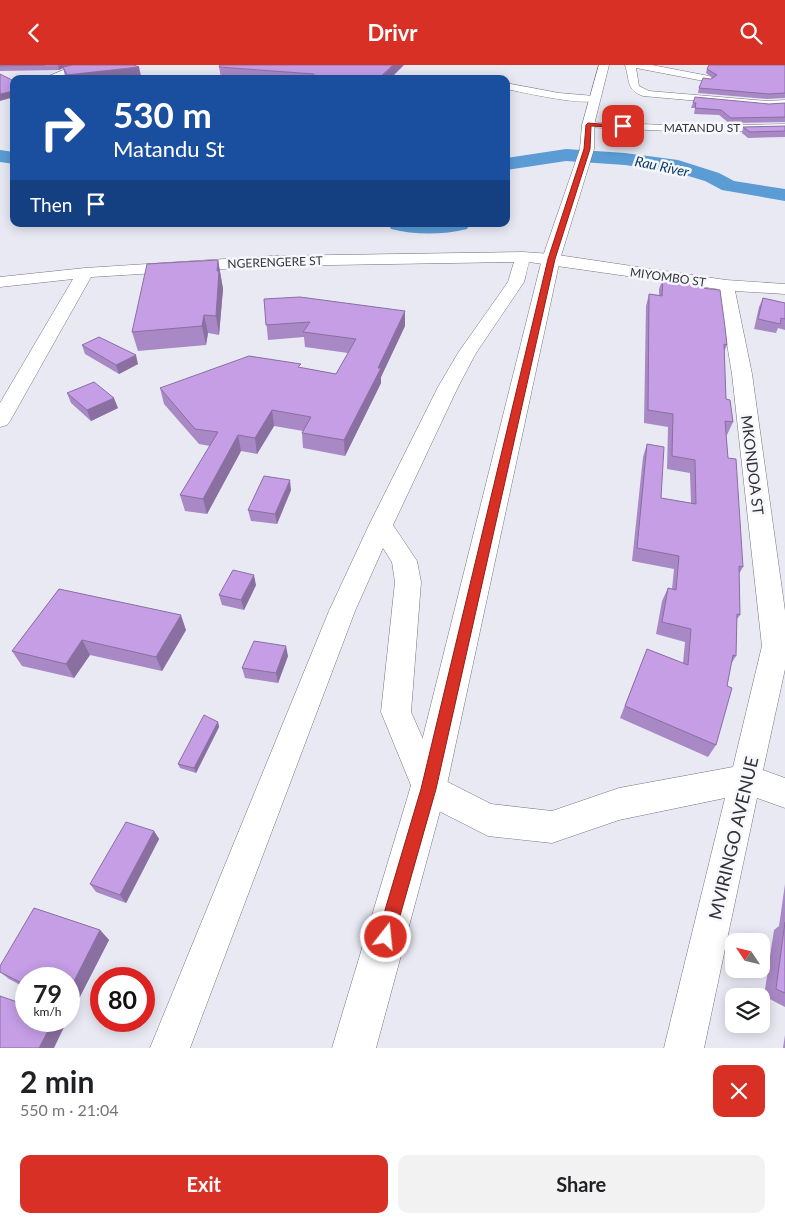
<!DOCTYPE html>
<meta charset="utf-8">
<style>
body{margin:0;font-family:Lato,sans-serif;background:#f2f2f2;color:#202124;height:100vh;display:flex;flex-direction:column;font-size:19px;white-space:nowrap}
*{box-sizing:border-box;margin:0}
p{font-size:16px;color:#757577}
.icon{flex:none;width:28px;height:28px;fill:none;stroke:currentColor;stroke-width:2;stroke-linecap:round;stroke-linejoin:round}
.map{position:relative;height:983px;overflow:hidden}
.details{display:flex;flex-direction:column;background:#fff;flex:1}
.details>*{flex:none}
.hud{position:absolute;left:10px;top:10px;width:500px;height:152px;border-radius:10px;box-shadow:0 2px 12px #0003;background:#1a4fa0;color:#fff;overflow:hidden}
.needle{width:32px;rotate:305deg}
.tools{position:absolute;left:725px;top:868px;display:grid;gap:10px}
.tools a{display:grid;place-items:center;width:45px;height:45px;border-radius:10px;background:#fff;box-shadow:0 2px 12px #0003;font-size:25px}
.speed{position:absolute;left:15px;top:902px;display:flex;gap:10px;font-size:25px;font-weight:700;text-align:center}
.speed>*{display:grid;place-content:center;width:65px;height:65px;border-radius:50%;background:#fff;box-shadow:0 2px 12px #0003;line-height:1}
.speed small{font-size:12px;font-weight:400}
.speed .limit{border:8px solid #d22;background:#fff;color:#111}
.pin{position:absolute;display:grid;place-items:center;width:42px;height:42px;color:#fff;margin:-21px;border-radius:10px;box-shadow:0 2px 8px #0006}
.me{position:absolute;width:55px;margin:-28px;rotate:16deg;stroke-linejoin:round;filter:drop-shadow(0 0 4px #0008)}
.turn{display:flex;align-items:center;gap:18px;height:105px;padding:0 20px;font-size:22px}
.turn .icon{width:65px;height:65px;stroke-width:2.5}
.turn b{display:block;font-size:35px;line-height:42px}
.then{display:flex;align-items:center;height:48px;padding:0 20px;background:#0003;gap:10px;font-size:19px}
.round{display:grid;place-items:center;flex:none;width:52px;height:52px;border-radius:10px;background:#f2f2f2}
.headline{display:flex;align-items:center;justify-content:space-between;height:85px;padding:0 20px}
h1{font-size:30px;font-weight:700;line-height:38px}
.primary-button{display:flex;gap:10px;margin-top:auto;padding:10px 20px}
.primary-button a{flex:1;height:58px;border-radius:10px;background:#d93025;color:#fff;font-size:20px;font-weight:700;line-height:58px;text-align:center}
.primary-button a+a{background:#f2f2f2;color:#202124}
header{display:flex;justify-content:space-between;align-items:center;height:65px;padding:0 20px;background:#d93025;color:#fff;font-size:22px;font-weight:700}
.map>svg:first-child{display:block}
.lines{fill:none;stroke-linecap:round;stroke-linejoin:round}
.river{fill:#5b9cd5;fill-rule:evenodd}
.minor-casing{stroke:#75757f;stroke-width:1}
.highway-casing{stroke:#75757f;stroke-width:1}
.minor{fill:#fff;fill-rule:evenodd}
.highway{fill:#fff;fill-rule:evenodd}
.wall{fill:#a988c6}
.shaded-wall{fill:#8a6fa1}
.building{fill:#c59ee6;stroke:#8a6fa1}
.route{fill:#d93025;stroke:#8d1f18}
.labels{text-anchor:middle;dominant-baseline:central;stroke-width:5;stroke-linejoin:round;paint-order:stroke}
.far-street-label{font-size:12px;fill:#333337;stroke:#f7f7fe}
.far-water-label{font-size:14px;font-style:italic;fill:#04385e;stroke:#f7f7fe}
.street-label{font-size:15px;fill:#333337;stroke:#f7f7fe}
.near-street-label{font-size:18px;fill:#333337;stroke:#f7f7fe}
</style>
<header><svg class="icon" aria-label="back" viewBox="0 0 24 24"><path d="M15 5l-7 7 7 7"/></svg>Drivr<svg class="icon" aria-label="search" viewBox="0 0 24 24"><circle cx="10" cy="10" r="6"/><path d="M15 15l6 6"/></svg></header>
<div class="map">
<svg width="785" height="983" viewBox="0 0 785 983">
<rect width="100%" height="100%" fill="#e9e9f4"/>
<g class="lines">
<g class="river">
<path d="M566,84L625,88L678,95L719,108L734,116L785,124V136L722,125L705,116L675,107L625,100L566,96L506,105V93Z"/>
<path d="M0,85L14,87V99L0,97Z"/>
<path d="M388,159H470L467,164C443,170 415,170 391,164Z"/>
</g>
<g class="minor-casing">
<g id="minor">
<path d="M75,0H101C95,5 85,4 78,6C64,9 57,14 42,14Z"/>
<path d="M625,0H652L709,11L714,14L709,17L636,3L639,21L649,26L767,36L785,35V41L767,42L643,31C626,25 630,15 625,0Z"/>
<path d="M506,18L559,28L594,31L599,34C590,43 522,27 506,24Z"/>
<path d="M588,57L692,61L785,59V65L692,67L584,62L582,60L584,58Z"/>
<path d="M523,187L551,189L726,215L785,219V229L735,226L752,309L785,546V604L763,705L785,713V743L757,733L704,983H664L725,733L619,755L552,778L488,771L417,735L381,647L395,517L392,497L383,483L355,546L190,983H150L329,546L369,460L438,322L458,288L508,217L514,197L272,201L91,212L10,356L7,360L0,362V338L73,214L0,222V212L85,203L272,191ZM529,197L718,224L732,309L762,581L733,702L619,723L552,746L491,739L440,713L411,647L421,517L417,496L393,460L458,322L476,288L524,217Z"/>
</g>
</g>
<g class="highway-casing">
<path id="highway" d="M599,0H609L594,60V84L560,194L446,724L376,983H332L410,724L542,194L580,84L582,60Z"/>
</g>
<use href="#minor" class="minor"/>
<use href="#highway" class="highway"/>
</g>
<g class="wall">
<path d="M0,0H70L68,1L141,11L117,14H66L63,3L59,5L0,6Z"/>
<path d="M785,0V33L767,34L698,28L699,23L713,13L706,8L707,4Z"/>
<path d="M219,2L390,14H236L221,13Z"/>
<path d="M693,38L769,39L785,38V57L729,58L719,50L694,49L695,43H691Z"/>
<path d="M785,61V72L748,73L742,68L743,62Z"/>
<path d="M218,195L223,224L219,270L208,268L206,280L138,286L132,267Z"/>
<path d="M663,213L701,223L727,280L724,287L726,334L733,357L727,370H726L728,393L743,502L739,509L740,550L737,554L736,591L731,599L716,680L708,692L620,653L647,584L683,598L685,577L656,569L662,536L668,523L672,524L674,504L632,496L643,392L647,379L661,433L691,438L690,408L667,404L668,362L644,358L646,241L649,229L659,230V224Z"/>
<path d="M763,233L785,238V265L778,263L776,268L754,264L759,242Z"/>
<path d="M264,234L405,261L381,312V318L345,391L303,383L302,368L303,366L274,361L257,389L241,386L207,449L185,446L180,430L210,381L199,379L164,339L160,323L301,303L336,309L348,288L305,282L304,272L268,275Z"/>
<path d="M82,280L138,299L119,309L85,289Z"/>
<path d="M67,328L118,343L91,356L71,338Z"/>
<path d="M291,425L277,459L251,456L248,445Z"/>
<path d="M256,520L244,545L222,540L219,530Z"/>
<path d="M59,524L186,565L162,606L90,590L74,613L22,601L12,586Z"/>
<path d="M288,591L278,618L245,613L242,603Z"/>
<path d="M218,657L219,662L196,708L180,703L178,699Z"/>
<path d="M154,766L159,774L126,838L96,827L90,819Z"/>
<path d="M785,819V942L764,931L774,865L779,861Z"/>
<path d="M100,865L109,875L69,953V914H26V923L9,914L0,907V901Z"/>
<path d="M785,970V983H783Z"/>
</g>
<g class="shaded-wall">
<path d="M58,0H70L59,5Z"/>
<path d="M393,0H404L390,14H378Z"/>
<path d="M139,2L141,11L117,14H68L67,10Z"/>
<path d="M14,26V32L0,36V29Z"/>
<path d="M218,195L223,224L219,270L216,251Z"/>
<path d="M405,246V261L381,312V318L345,391L344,375L378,303Z"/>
<path d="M204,250L208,268L206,280L202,261Z"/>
<path d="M136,290L138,299L119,309L116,300Z"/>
<path d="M114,333L118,343L91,356L87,345Z"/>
<path d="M272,345L274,361L257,389L255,373Z"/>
<path d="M238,370L241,386L207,449L203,434Z"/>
<path d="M290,415L291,425L277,459L275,449Z"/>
<path d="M254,510L256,520L244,545L241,535Z"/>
<path d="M181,550L186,565L162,606L156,592Z"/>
<path d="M82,575L90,590L74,613L66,599Z"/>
<path d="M286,581L288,591L278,618L276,608Z"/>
<path d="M218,657L219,662L196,708L194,703Z"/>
<path d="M154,766L159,774L126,838L120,830Z"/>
<path d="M100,865L109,875L69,953V926Z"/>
<path d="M53,956H67L54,983H39Z"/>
</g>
<g class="building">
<path d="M0,0H45L0,1Z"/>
<path d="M73,0H134L139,2L67,10L63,2Z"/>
<path d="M220,0H393L378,14H381H313L314,9L219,2Z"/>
<path d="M709,0H785V28L769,29L699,23L703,13L711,14L717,10L707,4Z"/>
<path d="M0,9L14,16V26L0,29Z"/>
<path d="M695,32L769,39L785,38V52L731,53L721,45L695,43L696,38H693Z"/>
<path d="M785,61V66L750,67L743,62Z"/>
<path d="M218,195L217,206H219L216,251L204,250L202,261L132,267L147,199Z"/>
<path d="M663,213L701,217V223L720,225L725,262L727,280L724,279L726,334L730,335L733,357L725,356L728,393L736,394L743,502L739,501L740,550L737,549L736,591L733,590L727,621L732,623L716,680L625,641L647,584L688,600L691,564L662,557L668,523L676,525L679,491L637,483L647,379L664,382L661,433L696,439L695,395L672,391L673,349L648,345L649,229L662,231Z"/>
<path d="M300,232L405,246L378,303H381L344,375L302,368L311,352L272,345L255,373L238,370L203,434L180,430L218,367L195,364L160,323L249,291L301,299L298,302L336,309L356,274L303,267L310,257L266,260L264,234Z"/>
<path d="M763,233L785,238V254L781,253L780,259L758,254Z"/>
<path d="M99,272L136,290L116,300L82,280Z"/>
<path d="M94,317L114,333L87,345L67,328Z"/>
<path d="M264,411L290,415L275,449L248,445Z"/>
<path d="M233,505L254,510L241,535L219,530Z"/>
<path d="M59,524L181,550L156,592L82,575L66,599L12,586Z"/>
<path d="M254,576L286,581L276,608L242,603Z"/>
<path d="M204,650L218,657L194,703L178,699Z"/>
<path d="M126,757L154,766L120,830L90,819Z"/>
<path d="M34,843L100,865L69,926V914H26V920L0,907V901Z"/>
<path d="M785,857V928L776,924Z"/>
<path d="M0,931L26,940V956H53L39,983H0Z"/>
</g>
<path class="route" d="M588,58L626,61L623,63L591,61L590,84L555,194L436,724L394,872L392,878L386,880L380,878L377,872L421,724L548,194L584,84L586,60Z"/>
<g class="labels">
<g class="far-street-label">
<text x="702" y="62">MATANDU ST</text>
<text transform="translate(275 197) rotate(-2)">NGERENGERE ST</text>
<text transform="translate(668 212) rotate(8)">MIYOMBO ST</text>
</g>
<g class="far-water-label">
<text transform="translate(662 101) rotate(12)">Rau River</text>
</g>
<g class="street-label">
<text transform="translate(753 400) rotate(83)">MKONDOA ST</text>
</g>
<g class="near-street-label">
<text transform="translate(733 773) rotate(-77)">MVIRINGO AVENUE</text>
</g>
</g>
</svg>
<div class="tools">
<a><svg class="needle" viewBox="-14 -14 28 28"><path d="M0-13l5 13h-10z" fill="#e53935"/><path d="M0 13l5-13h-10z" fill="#757577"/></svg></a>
<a><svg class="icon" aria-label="layers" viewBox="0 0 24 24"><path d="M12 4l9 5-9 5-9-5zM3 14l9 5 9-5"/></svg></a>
</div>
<div class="speed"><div>79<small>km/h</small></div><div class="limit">80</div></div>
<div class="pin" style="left:623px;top:61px;background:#d93025"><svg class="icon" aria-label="arrive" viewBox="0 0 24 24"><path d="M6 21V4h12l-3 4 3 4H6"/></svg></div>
<svg class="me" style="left:386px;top:872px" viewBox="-20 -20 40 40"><circle r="17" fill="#d93025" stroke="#fff" stroke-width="3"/><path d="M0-11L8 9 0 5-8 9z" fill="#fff"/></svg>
<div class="hud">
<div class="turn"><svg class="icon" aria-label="right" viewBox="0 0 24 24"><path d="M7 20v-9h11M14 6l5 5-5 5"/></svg><div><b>530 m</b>Matandu St</div></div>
<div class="then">Then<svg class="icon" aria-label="arrive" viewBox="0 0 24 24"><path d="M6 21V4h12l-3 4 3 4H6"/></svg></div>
</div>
</div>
<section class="details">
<div class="headline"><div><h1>2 min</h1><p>550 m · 21:04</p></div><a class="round" style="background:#d93025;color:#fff"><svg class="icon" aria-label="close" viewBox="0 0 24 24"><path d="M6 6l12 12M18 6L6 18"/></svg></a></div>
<div class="primary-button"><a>Exit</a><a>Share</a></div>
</section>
